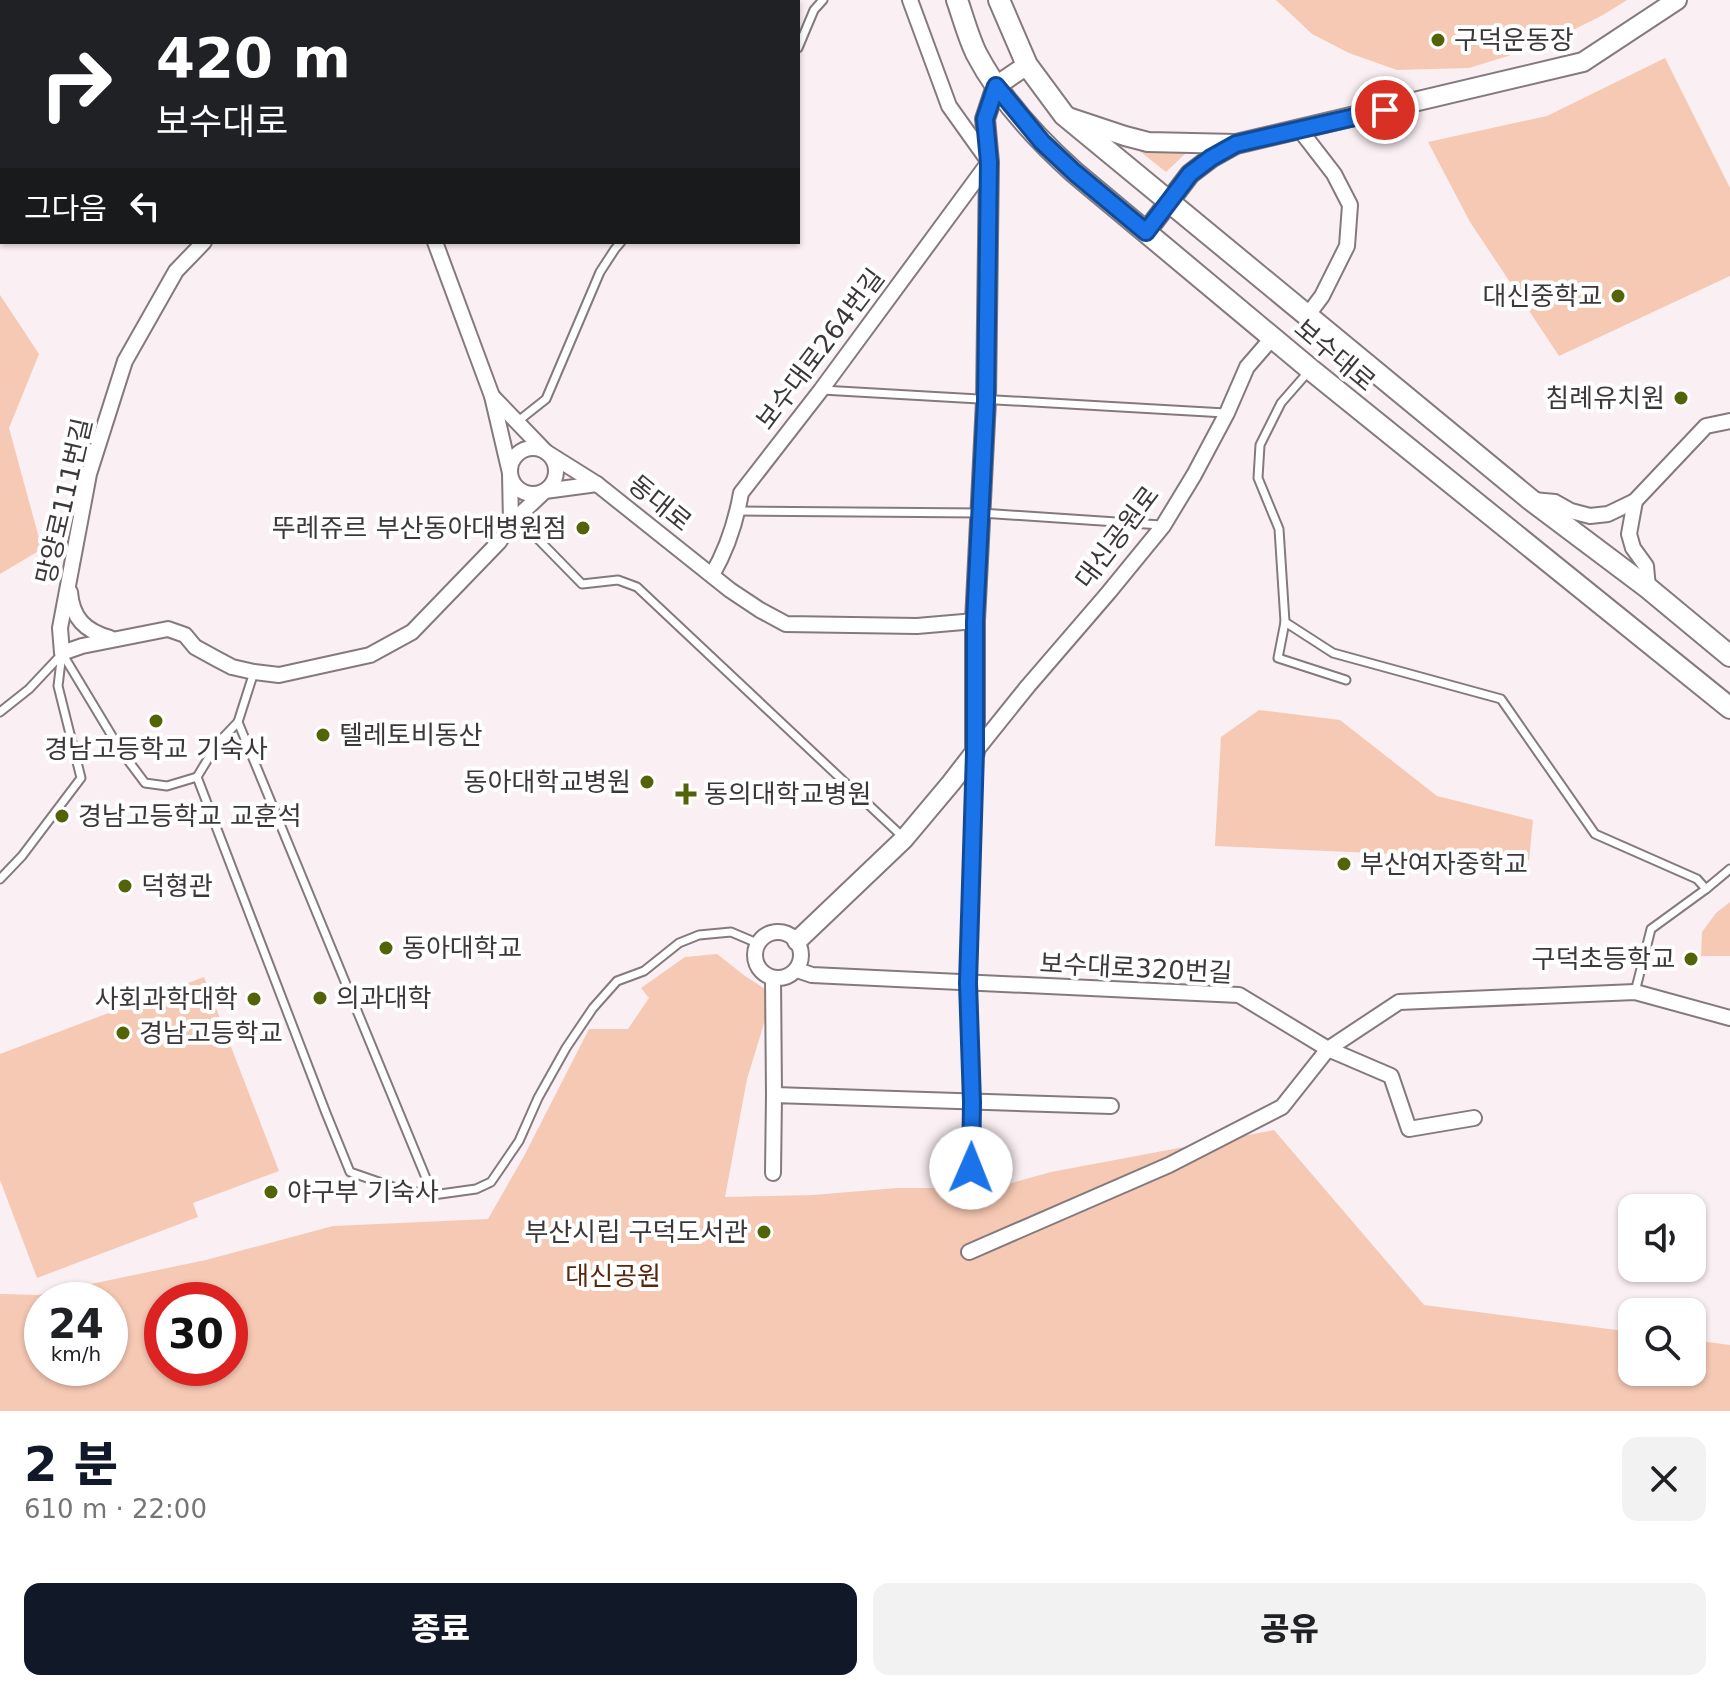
<!DOCTYPE html>
<html lang="ko">
<meta charset="utf-8">
<style>
body{margin:0;font-family:"DejaVu Sans","Noto Sans KR",sans-serif;background:#f2f2f2;color:#202124;height:100vh;display:flex;flex-direction:column;font-size:30px;white-space:nowrap}
*{box-sizing:border-box;margin:0}
p{font-size:26px;color:#757577}
.icon{flex:none;width:44px;height:44px;fill:none;stroke:currentColor;stroke-width:2;stroke-linecap:round;stroke-linejoin:round}
.map{position:relative;height:1411px;overflow:hidden}
.sheet{display:flex;flex-direction:column;background:#fff;flex:1}
.sheet>*{flex:none}
.guide{position:absolute;left:0px;top:0px;width:800px;height:244px;box-shadow:0 2px 6px #0004;background:#202124;color:#fff;overflow:hidden}
.fabs{position:absolute;left:1618px;top:1194px;display:grid;gap:16px}
.fabs a{display:grid;place-items:center;width:88px;height:88px;border-radius:16px;background:#fff;box-shadow:0 2px 6px #0004;font-size:40px}
.speed{position:absolute;left:24px;top:1282px;display:flex;gap:16px;font-size:40px;font-weight:700;text-align:center}
.speed>*{display:grid;place-content:center;width:104px;height:104px;border-radius:50%;background:#fff;box-shadow:0 2px 6px #0004;line-height:1}
.speed small{font-size:20px;font-weight:400}
.speed .limit{border:12px solid #d22;background:#fff;color:#111}
.pin{position:absolute;display:grid;place-items:center;width:68px;height:68px;color:#fff;margin:-34px;border:4px solid #fff;border-radius:50%;box-shadow:0 2px 8px #0007}
.me{position:absolute;width:88px;margin:-44px;rotate:1deg;stroke-linejoin:round;filter:drop-shadow(0 0 6px #0008)}
.turn{display:flex;align-items:center;gap:28px;height:168px;padding:0 24px;font-size:36px}
.turn .icon{width:104px;height:104px;stroke-width:2.5}
.turn b{display:block;font-size:56px;line-height:68px}
.then{display:flex;align-items:center;height:76px;padding:0 24px;background:#0003;gap:16px;font-size:30px}
.round{display:grid;place-items:center;flex:none;width:84px;height:84px;border-radius:16px;background:#f2f2f2}
.headline{display:flex;align-items:center;justify-content:space-between;height:136px;padding:0 24px}
h1{font-size:48px;font-weight:800;line-height:60px;color:#111827}
.button{display:flex;gap:16px;margin-top:auto;padding:16px 24px}
.button a{flex:1;height:92px;border-radius:16px;background:#111827;color:#fff;font-size:32px;font-weight:800;line-height:92px;text-align:center}
.button a+a{background:#f2f2f2;color:#202124}
.map>svg:first-child{display:block}
.green{fill:#f6c9b4;fill-rule:evenodd}
.lines{fill:none;stroke-linecap:round;stroke-linejoin:round}
.service-casing{stroke:#847a7d;stroke-width:11}
.minor-casing{stroke:#847a7d;stroke-width:18}
.tertiary-casing{stroke:#847a7d;stroke-width:22}
.secondary-casing{stroke:#847a7d;stroke-width:24}
.service{stroke:#fff;stroke-width:7}
.minor{stroke:#fff;stroke-width:14}
.tertiary{stroke:#fff;stroke-width:18}
.secondary{stroke:#fff;stroke-width:20}
.route-casing{stroke:#114b97;stroke-width:20}
.route{stroke:#1a73e8;stroke-width:14}
.poi-dot{fill:#546307;stroke:#fff;stroke-width:3}
.labels{text-anchor:middle;dominant-baseline:central;stroke-width:8;stroke-linejoin:round;paint-order:stroke}
.poi-label{font-size:26px;fill:#3c3839;stroke:#fff;text-anchor:start}
.street-label{font-size:26px;fill:#3c3839;stroke:#fff}
.park-label{font-size:26px;fill:#57280f;stroke:#fff}
</style>
<div class="map">
<svg width="1730" height="1411" viewBox="0 0 1730 1411">
<rect width="100%" height="100%" fill="#faeff3"/>
<g class="green">
<path d="M0,0H91L90,2H2V185L0,183Z"/>
<path d="M1276,0H1627L1603,15L1541,46L1469,68L1397,70L1349,53L1312,34Z"/>
<path d="M1665,58L1730,188V276L1559,356L1470,222L1428,142L1547,116Z"/>
<path d="M1137,149L1189,150L1166,172Z"/>
<path d="M0,295L39,354L9,428L42,549L0,574Z"/>
<path d="M1259,710L1340,720L1437,796L1533,820L1529,860L1215,846L1221,737Z"/>
<path d="M1730,902V956H1701L1702,932L1716,913Z"/>
<path d="M717,954L745,976L773,994L747,1079L725,1197L813,1195L897,1188H994L1051,1172L1274,1130L1424,1305L1632,1332V1372H1692V1340L1730,1345V1411H0V1294L38,1295L206,1260L333,1226L488,1219L524,1156L589,1029H628L649,998L641,988L685,957ZM42,1300H110V1368H42ZM162,1300H230V1368H162Z"/>
<path d="M204,977L279,1171L193,1203L198,1217L37,1278L0,1180V1054Z"/>
</g>
<g class="lines">
<g class="service-casing">
<g id="service">
<path d="M798,48L814,10L823,0"/>
<path d="M1309,371L1281,403L1260,445L1258,478L1279,529L1285,622L1278,658L1346,680"/>
<path d="M822,390L1225,413"/>
<path d="M517,422L546,399L600,272L615,249L621,242"/>
<path d="M738,511L981,513L1161,525"/>
<path d="M511,523L536,537L582,584L618,580L637,587L904,838"/>
<path d="M1285,622L1333,653L1501,699L1595,834L1697,879L1706,889"/>
<path d="M62,653L121,751L145,783L167,786L197,777"/>
<path d="M254,672L238,722L217,744L197,777L326,1113L350,1172L399,1189L433,1195L476,1189L491,1182L519,1141L538,1098L566,1048L593,1008L617,981L644,971L679,943L699,935L731,932L757,943"/>
<path d="M0,712L29,689L61,655"/>
<path d="M238,722L433,1195"/>
<path d="M0,879L22,856L81,778L58,686L62,653"/>
<path d="M1635,992L1651,929L1706,889L1730,869"/>
</g>
</g>
<g class="minor-casing">
<g id="minor">
<path d="M360,2L361,0"/>
<path d="M1300,130L1334,174L1350,205L1347,246L1322,296L1307,316"/>
<path d="M204,242L176,271L125,361L89,474L60,628L62,653L82,646L168,629L185,635L195,647L215,658L232,667L254,672L279,675L370,655L412,632L499,542L511,523L545,491L597,484"/>
<path d="M435,242L492,396L546,452L597,484L730,590L760,610L786,624L917,626L975,621"/>
<path d="M492,396L510,473L511,523"/>
<circle cx="533" cy="471" r="23"/>
<path d="M1533,500L1555,502L1571,511L1590,516L1608,514L1635,501L1706,426L1730,421"/>
<path d="M1635,501L1629,534L1633,548L1646,566L1648,588"/>
<path d="M712,575C726,551 736,521 741,493L821,390L989,162L949,106L910,0"/>
<path d="M70,592C72,618 85,631 110,638"/>
<circle cx="778" cy="955" r="23"/>
<path d="M797,970L812,975L1239,995L1328,1049L1399,1002L1635,992L1730,1018"/>
<path d="M773,978L774,1095"/>
<path d="M971,1168L972,1102L968,983L975,752L1028,686L1109,592L1163,526L1194,475L1227,413L1247,367L1273,337"/>
<path d="M773,1173L774,1095L1111,1106"/>
<path d="M969,1252L1169,1165L1282,1107L1328,1049L1391,1076L1409,1129L1474,1118"/>
</g>
</g>
<g class="tertiary-casing">
<g id="tertiary">
<path d="M1071,118L1125,136L1148,142L1236,144"/>
<path d="M1146,232L1190,174L1211,158L1236,144L1583,62L1677,0"/>
<path d="M797,941L904,839L951,783L975,752V621L986,401L989,162L985,119L996,86L1027,65"/>
</g>
</g>
<g class="secondary-casing">
<g id="secondary">
<path d="M385,0V2"/>
<path d="M957,0C963,17 968,36 976,53C1000,99 1036,138 1074,172L1310,369L1730,708"/>
<path d="M999,0L1027,65L1064,115L1531,500L1648,588L1730,656"/>
<path d="M543,2L544,0"/>
</g>
</g>
<use href="#service" class="service"/>
<use href="#minor" class="minor"/>
<use href="#tertiary" class="tertiary"/>
<use href="#secondary" class="secondary"/>
</g>
<g class="lines">
<g class="route-casing">
<path id="route" d="M971,1168L972,1102L968,983L975,752V621L986,401L989,162L985,119L996,86L1042,142L1074,172L1146,232L1190,174L1211,158L1236,144L1385,110"/>
</g>
<use href="#route" class="route"/>
</g>
<g class="poi-dot">
<circle cx="1438" cy="40" r="8"/>
<circle cx="1618" cy="296" r="8"/>
<circle cx="1681" cy="398" r="8"/>
<circle cx="583" cy="528" r="8"/>
<circle cx="156" cy="721" r="8"/>
<circle cx="323" cy="735" r="8"/>
<circle cx="647" cy="782" r="8"/>
<path d="M682 782h8v8h8v8h-8v8h-8v-8h-8v-8h8z"/>
<circle cx="62" cy="816" r="8"/>
<circle cx="1344" cy="864" r="8"/>
<circle cx="125" cy="886" r="8"/>
<circle cx="386" cy="948" r="8"/>
<circle cx="1691" cy="959" r="8"/>
<circle cx="320" cy="998" r="8"/>
<circle cx="254" cy="999" r="8"/>
<circle cx="123" cy="1033" r="8"/>
<circle cx="271" cy="1192" r="8"/>
<circle cx="764" cy="1232" r="8"/>
</g>
<g class="labels">
<g class="poi-label">
<text x="1454" y="40">구덕운동장</text>
<text x="1602" y="296" text-anchor="end">대신중학교</text>
<text x="1665" y="398" text-anchor="end">침례유치원</text>
<text x="567" y="528" text-anchor="end">뚜레쥬르 부산동아대병원점</text>
<text x="339" y="735">텔레토비동산</text>
<text x="156" y="749" text-anchor="middle">경남고등학교 기숙사</text>
<text x="631" y="782" text-anchor="end">동아대학교병원</text>
<text x="704" y="794">동의대학교병원</text>
<text x="78" y="816">경남고등학교 교훈석</text>
<text x="1360" y="864">부산여자중학교</text>
<text x="141" y="886">덕형관</text>
<text x="402" y="948">동아대학교</text>
<text x="1675" y="959" text-anchor="end">구덕초등학교</text>
<text x="336" y="998">의과대학</text>
<text x="238" y="999" text-anchor="end">사회과학대학</text>
<text x="139" y="1033">경남고등학교</text>
<text x="287" y="1192">야구부 기숙사</text>
<text x="748" y="1232" text-anchor="end">부산시립 구덕도서관</text>
</g>
<g class="street-label">
<text transform="translate(820 349) rotate(-53)">보수대로264번길</text>
<text transform="translate(1335 355) rotate(40)">보수대로</text>
<text transform="translate(64 501) rotate(-77)">망양로111번길</text>
<text transform="translate(660 503) rotate(39)">동대로</text>
<text transform="translate(1117 537) rotate(-53)">대신공원로</text>
<text transform="translate(1136 968) rotate(3)">보수대로320번길</text>
</g>
<g class="park-label">
<text x="613" y="1276">대신공원</text>
</g>
</g>
</svg>
<div class="fabs">
<a><svg class="icon" aria-label="sound" viewBox="0 0 24 24"><path d="M4 9h4l5-4v14l-5-4H4zM17 9q2 3 0 6"/></svg></a>
<a><svg class="icon" aria-label="search" viewBox="0 0 24 24"><circle cx="10" cy="10" r="6"/><path d="M15 15l6 6"/></svg></a>
</div>
<div class="speed"><div>24<small>km/h</small></div><div class="limit">30</div></div>
<div class="pin" style="left:1385px;top:110px;background:#d93025"><svg class="icon" aria-label="arrive" viewBox="0 0 24 24"><path d="M6 21V4h12l-3 4 3 4H6"/></svg></div>
<svg class="me" style="left:971px;top:1168px" viewBox="-20 -20 40 40"><circle r="19" fill="#fff"/><path d="M0-13L10 11 0 6-10 11z" fill="#1a73e8"/></svg>
<div class="guide">
<div class="turn"><svg class="icon" aria-label="right" viewBox="0 0 24 24"><path d="M7 20v-9h11M14 6l5 5-5 5"/></svg><div><b>420 m</b>보수대로</div></div>
<div class="then">그다음<svg class="icon" aria-label="left" viewBox="0 0 24 24"><path d="M17 20v-9H6M10 6l-5 5 5 5"/></svg></div>
</div>
</div>
<section class="sheet">
<div class="headline"><div><h1>2 분</h1><p>610 m · 22:00</p></div><a class="round"><svg class="icon" aria-label="close" viewBox="0 0 24 24"><path d="M6 6l12 12M18 6L6 18"/></svg></a></div>
<div class="button"><a>종료</a><a>공유</a></div>
</section>
